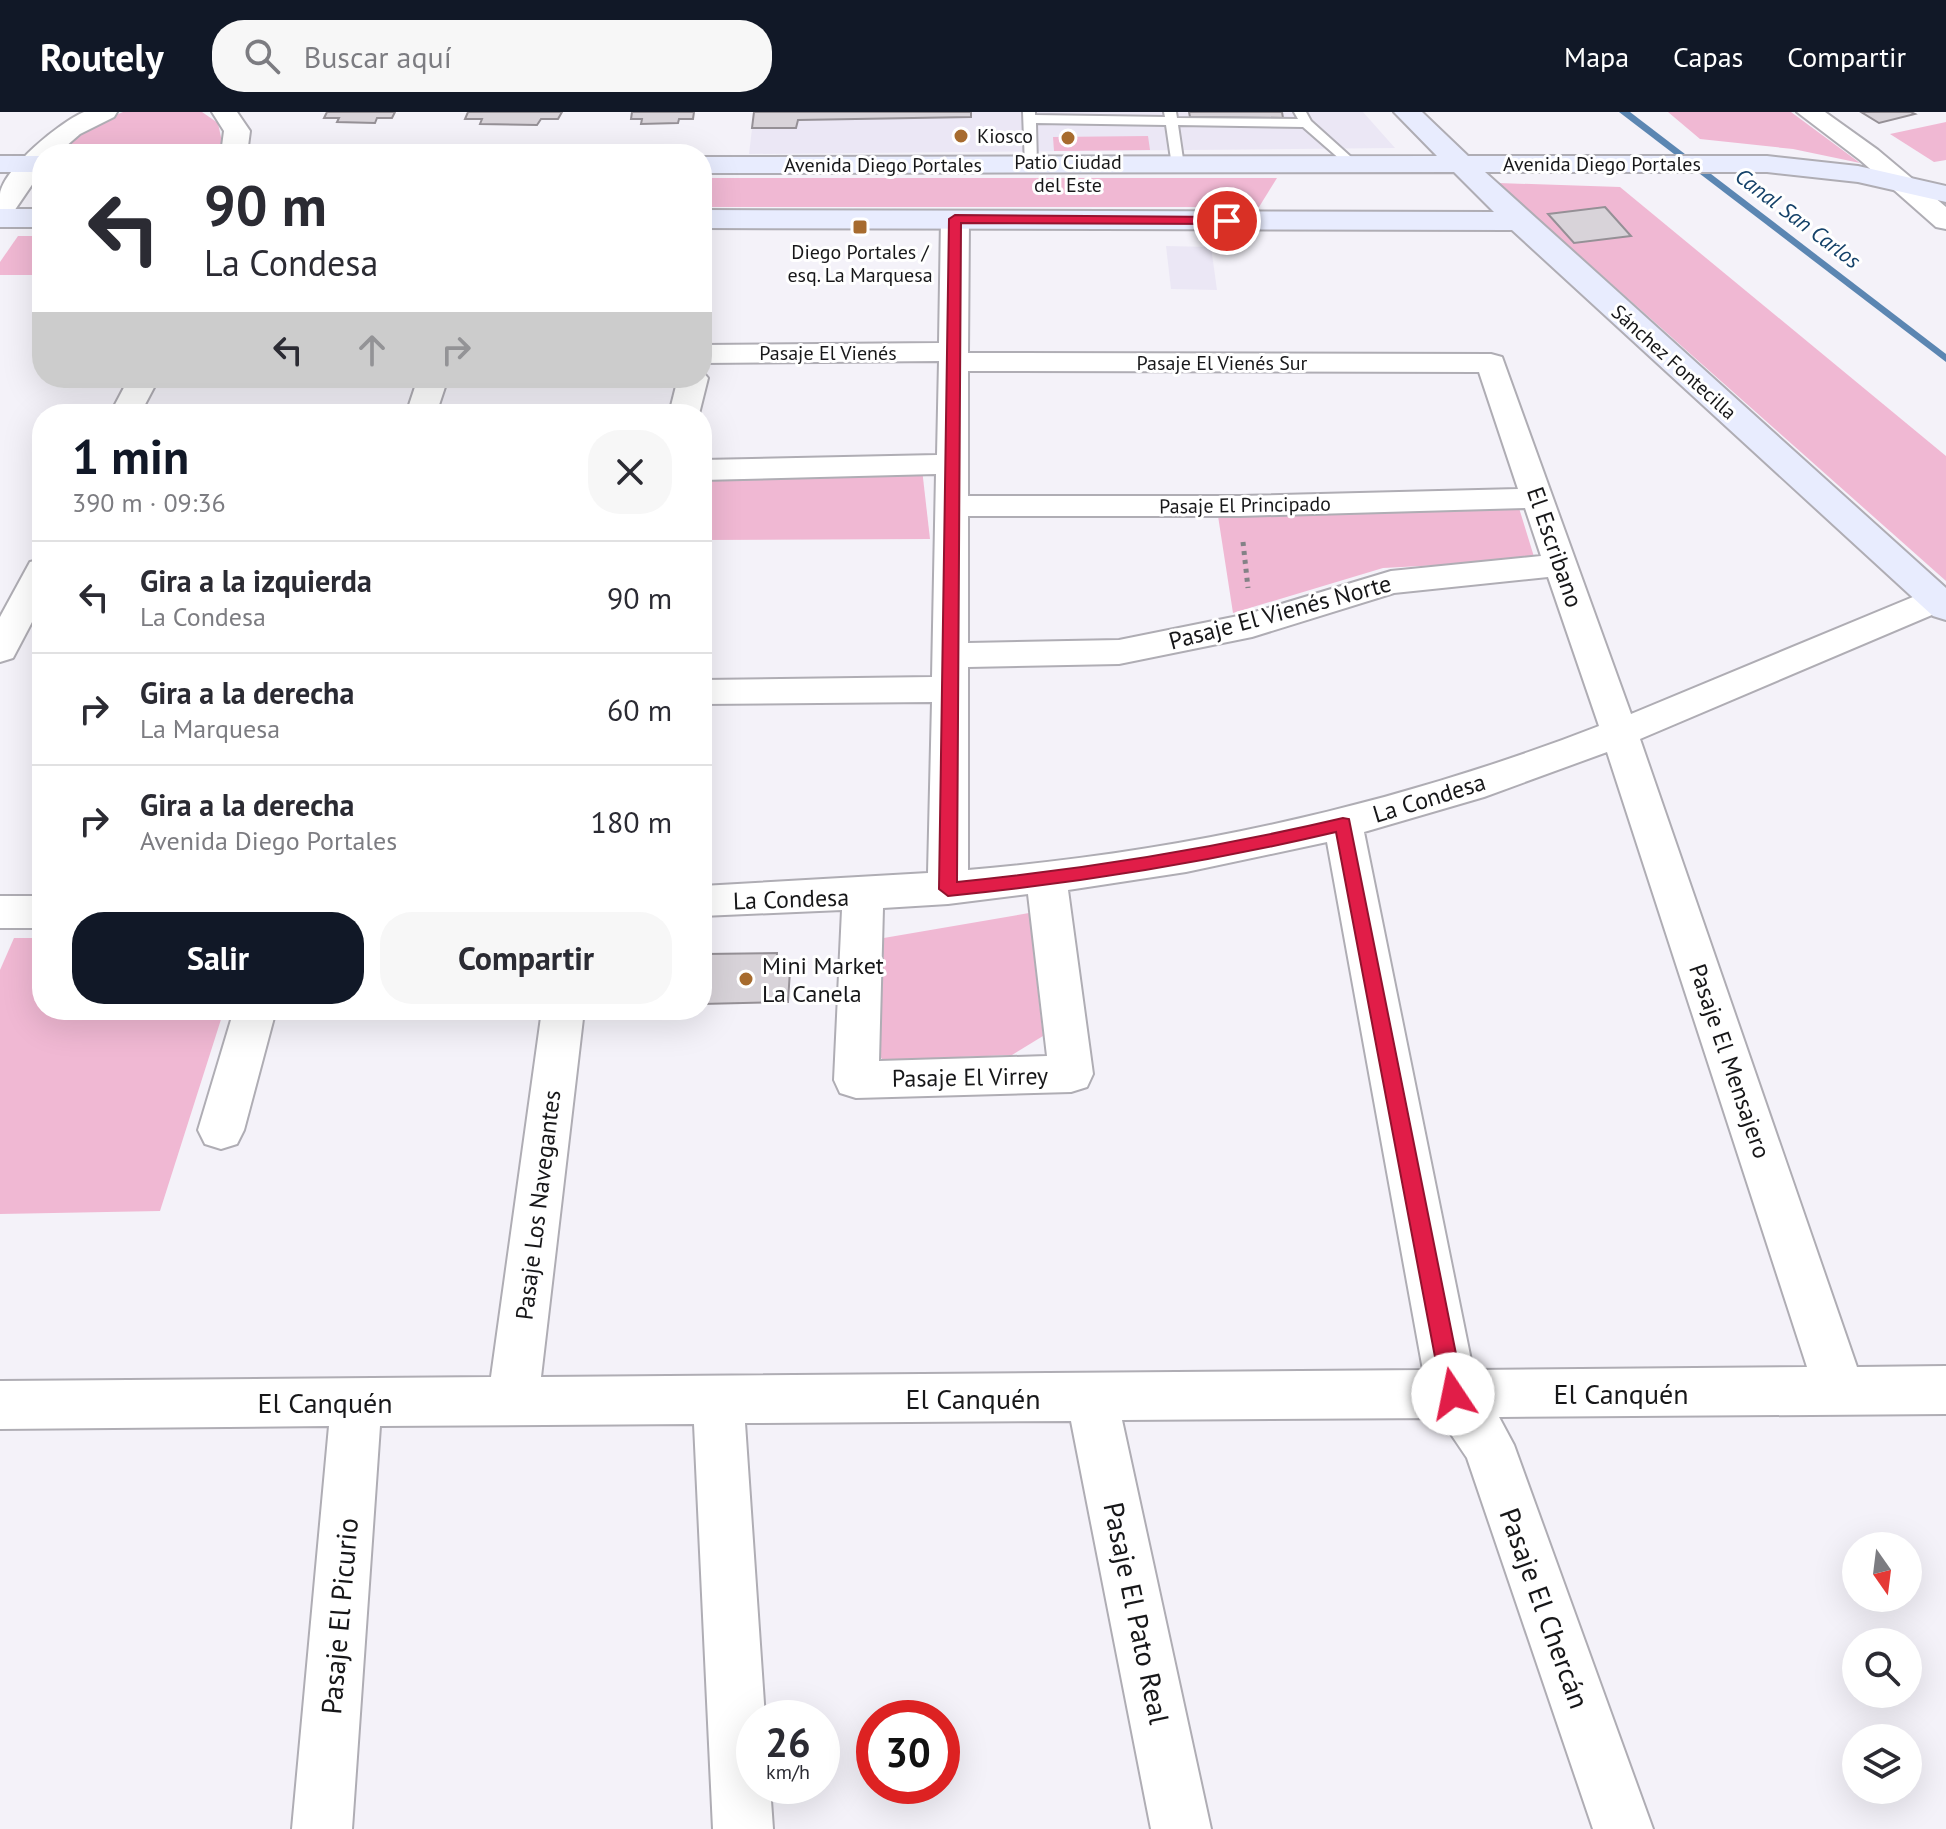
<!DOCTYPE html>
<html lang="es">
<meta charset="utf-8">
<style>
body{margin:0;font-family:"PT Sans",sans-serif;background:#f7f7f7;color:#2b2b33;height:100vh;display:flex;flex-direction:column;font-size:30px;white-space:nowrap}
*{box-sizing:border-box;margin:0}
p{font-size:26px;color:#7c7c81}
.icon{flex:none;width:44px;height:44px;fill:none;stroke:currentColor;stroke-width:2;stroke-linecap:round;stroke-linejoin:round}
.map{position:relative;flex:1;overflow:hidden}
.panel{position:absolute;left:32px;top:292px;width:680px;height:616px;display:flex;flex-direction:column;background:#fff;border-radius:32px;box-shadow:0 8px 32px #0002}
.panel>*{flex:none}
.banner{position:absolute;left:32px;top:32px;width:680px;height:244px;border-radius:32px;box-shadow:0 8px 32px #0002;background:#fff;color:#2b2b33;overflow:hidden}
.needle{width:52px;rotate:166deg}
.tools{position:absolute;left:1842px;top:1420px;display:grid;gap:16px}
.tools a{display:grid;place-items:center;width:80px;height:80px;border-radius:50%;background:#fff;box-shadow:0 8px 32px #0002;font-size:40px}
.speed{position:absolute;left:736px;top:1588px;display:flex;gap:16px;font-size:40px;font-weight:700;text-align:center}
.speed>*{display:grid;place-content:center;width:104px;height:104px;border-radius:50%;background:#fff;box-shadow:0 8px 32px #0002;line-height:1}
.speed small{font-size:20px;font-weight:400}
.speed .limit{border:12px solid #d22;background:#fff;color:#111}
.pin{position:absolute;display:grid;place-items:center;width:68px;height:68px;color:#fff;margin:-34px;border:4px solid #fff;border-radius:50%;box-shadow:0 2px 8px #0007}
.me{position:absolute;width:88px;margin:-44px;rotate:349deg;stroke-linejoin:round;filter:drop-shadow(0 0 6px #0008)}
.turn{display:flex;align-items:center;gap:28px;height:168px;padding:0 40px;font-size:36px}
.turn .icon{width:104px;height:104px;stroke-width:2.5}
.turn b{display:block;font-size:56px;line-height:68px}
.lanes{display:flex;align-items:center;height:76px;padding:0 40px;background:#0003;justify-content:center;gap:40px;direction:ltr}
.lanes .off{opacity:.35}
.round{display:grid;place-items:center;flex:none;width:84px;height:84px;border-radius:32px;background:#f7f7f7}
.head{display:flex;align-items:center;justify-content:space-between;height:136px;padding:0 40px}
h1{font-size:48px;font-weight:700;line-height:60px;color:#111827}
.action{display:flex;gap:16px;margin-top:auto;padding:16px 40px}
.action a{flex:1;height:92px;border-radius:32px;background:#111827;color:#fff;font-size:32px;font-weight:700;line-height:92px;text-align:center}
.action a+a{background:#f7f7f7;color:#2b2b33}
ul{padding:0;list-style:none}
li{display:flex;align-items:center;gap:24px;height:112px;padding:0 40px;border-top:2px solid #e1e1e2}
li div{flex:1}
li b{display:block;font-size:30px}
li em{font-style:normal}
header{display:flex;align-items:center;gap:48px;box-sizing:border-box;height:112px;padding:0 40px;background:#111827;color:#fff}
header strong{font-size:38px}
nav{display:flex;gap:44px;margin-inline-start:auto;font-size:28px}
.search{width:560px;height:72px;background:#f7f7f7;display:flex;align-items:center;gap:20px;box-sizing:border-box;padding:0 28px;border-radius:32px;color:#7c7c81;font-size:30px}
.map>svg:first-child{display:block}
.built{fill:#ebe7f5}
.green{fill:#f0b8d3}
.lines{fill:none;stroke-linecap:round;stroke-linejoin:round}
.stream{fill:#5b86b2;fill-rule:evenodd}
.building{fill:#d8d3d9;stroke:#959096;stroke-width:2}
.lane-casing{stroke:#afadb4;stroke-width:4}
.street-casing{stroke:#afadb4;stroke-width:4}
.secondary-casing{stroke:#afadb4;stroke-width:4}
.path{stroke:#838286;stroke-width:5;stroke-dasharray:4 5;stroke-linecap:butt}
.lane{fill:#fff;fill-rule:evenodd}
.street{fill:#fff;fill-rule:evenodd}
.secondary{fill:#e8ecfe;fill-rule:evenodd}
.route{fill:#e11d48;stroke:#92132f;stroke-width:2}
.poi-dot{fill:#a76b2e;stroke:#fff;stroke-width:3}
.labels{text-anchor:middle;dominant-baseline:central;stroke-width:6;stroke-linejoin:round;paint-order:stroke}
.far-poi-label{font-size:20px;fill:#171719;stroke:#fff}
.far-street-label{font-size:20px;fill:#171719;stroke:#fff}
.far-water-label{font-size:22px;font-style:italic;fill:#154269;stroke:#fff}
.street-label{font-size:24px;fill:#171719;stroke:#fff}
.poi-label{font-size:24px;fill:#171719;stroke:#fff;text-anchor:start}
.near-street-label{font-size:28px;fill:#171719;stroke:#fff}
</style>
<header>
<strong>Routely</strong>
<div class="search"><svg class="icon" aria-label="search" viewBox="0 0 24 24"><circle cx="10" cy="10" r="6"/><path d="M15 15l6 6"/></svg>Buscar aquí</div>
<nav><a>Mapa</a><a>Capas</a><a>Compartir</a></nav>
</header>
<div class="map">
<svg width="1946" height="1717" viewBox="0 0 1946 1717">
<rect width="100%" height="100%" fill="#f4f2f9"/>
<g class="built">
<path d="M754,0H1363L1395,36L749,42Z"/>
<path d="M1166,134L1211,135L1217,178L1171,177Z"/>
</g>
<g class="green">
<path d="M123,0H202L218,11L222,30L216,39L65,38L84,16Z"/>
<path d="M1668,0H1791L1860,51L1793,37L1700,27Z"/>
<path d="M1946,10V48L1934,50L1890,22Z"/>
<path d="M1148,24L1150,38L1054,39L1053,25Z"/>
<path d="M702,66H1277L1259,95H702Z"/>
<path d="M1498,71L1620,75L1946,344V469Z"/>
<path d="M18,124H42V163H0V150Z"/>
<path d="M922,357L930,427L702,428V362Z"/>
<path d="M1519,396L1535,448L1383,456L1233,501L1218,404Z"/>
<path d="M1029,801L1043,924L1012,943L883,948L870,933L872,828Z"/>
<path d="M14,826H42V898H224L160,1099L0,1102V858Z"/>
</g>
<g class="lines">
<path class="stream" d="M1619,0H1630L1946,242V250Z"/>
</g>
<g class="building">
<path d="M327,0H395L392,6H377L375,11L337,10L339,6H324Z"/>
<path d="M468,0H562L558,7H541L537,13L480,12L482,7H465Z"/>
<path d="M632,0H694L693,7H679L678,11L641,12L642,7H631Z"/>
<path d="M754,0H971V5L798,8L796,16H752Z"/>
<path d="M1189,0H1282L1283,6L1190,5Z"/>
<path d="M1861,0H1911L1915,2L1879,11Z"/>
<path d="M1605,95L1631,124L1574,131L1548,102Z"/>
<path d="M777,841L776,859L790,858L788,890L702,892L705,842Z"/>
</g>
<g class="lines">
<g class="lane-casing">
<path id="lane" d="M1023,0H1035V3L1165,5L1164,0H1176L1177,6L1298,7L1294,0H1306L1311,9L1360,53L1350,56L1303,15L1178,13L1184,54L1178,58L1172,54L1166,13L1036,11L1037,54L1031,58L1025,54Z"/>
</g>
<g class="street-casing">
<g id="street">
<path d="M84,0H117L114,5L80,22L57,42H42V58L10,105L0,107C0,99 0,90 0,82C4,56 60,10 84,0Z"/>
<path d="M212,0H237L250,19L247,42H221L224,19Z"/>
<path d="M1797,0H1825L1878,38L1946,95V117L1936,115L1860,48Z"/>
<path d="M955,99L965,101L969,107L968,241L1491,242L1502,245L1631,602L1925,480L1937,477L1946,479V497L1640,627L1857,1255L1946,1254V1302L1499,1305L1514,1333L1653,1717H1593L1467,1346L1440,1306L1122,1308L1211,1717H1151L1071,1309L745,1311L765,1606H754V1674H770L773,1717H713L694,1312L380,1314L352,1717H292L329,1314L0,1317V1269L491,1265L542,898H584L541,1265L1423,1258L1327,730L1186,760L1068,778L1093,962L1087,975L1071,980L856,986L840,981L834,968L842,798L702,804V774L928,761L932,590L702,592V568L932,565L936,362L702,368V348L937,343L939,249L702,251V233L939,231L941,107L945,101ZM968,259L1479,260L1518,377L1240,384H968ZM1525,396L1541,444L1391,459L1248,502L1119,528L968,531V404H1240ZM1548,465L1599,614C1396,693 1185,740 968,758V555L1119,552L1252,525L1394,481ZM1607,640L1807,1255L1473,1258L1364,720L1484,685ZM1028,782L1047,944L879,949L883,796L948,792Z"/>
<path d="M702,259L708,266L699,302H669L678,266H702Z"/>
<path d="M129,266H159L140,302H110Z"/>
<path d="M418,266H448L436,302H406Z"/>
<path d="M42,447V491L13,546L0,550V505L30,450Z"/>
<rect x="0" y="784" width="42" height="32"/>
<path d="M234,898H276L244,1018L237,1032L221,1037L205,1032L198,1018Z"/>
</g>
</g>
<g class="secondary-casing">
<g id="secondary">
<path d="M1394,0H1422L1468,44H1767L1858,54L1946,74V90L1858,70L1767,60H1485L1946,476V508L1933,504L1512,118L702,116V98L1494,100L1454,60L702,61V45L1437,44Z"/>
<rect x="0" y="44" width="42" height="16"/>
<rect x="0" y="97" width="42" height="18"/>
</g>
</g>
<path class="path" d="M1243,430L1248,476"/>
<use href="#lane" class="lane"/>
<use href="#street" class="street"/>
<use href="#secondary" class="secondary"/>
</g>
<path class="route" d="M955,103L1227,105L1232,109L1227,112L961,111L957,770C1087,757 1215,736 1343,706L1349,707L1464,1282L1461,1289L1453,1292L1445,1289L1442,1282L1336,720C1208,750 1079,771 948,784L939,777L949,107Z"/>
<g class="poi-dot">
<circle cx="961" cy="24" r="8"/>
<circle cx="1068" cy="26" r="8"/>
<rect x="852" y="107" width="16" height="16" rx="4"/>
<circle cx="746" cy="867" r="8"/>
</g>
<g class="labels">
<g class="far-poi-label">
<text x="977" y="24" text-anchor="start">Kiosco</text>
<text x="1068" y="50">Patio Ciudad<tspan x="1068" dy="23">del Este</tspan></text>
<text x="860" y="140">Diego Portales /<tspan x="860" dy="23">esq. La Marquesa</tspan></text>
</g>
<g class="far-street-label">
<text x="1602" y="52">Avenida Diego Portales</text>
<text x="883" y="53">Avenida Diego Portales</text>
<text x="828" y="241">Pasaje El Vienés</text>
<text transform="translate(1674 250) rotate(42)">Sánchez Fontecilla</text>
<text x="1222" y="251">Pasaje El Vienés Sur</text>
<text transform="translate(1245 393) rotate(-1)">Pasaje El Principado</text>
</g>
<g class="far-water-label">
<text transform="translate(1798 106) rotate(37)">Canal San Carlos</text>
</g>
<g class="street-label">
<text transform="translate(1555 435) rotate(71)">El Escribano</text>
<text transform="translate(1280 500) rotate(-15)">Pasaje El Vienés Norte</text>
<text transform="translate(1429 686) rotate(-17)">La Condesa</text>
<text transform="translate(791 787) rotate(-2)">La Condesa</text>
<text transform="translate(1730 949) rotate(71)">Pasaje El Mensajero</text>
<text transform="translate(970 965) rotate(-1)">Pasaje El Virrey</text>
<text transform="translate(538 1093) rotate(-83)">Pasaje Los Navegantes</text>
</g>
<g class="poi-label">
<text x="762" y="853">Mini Market<tspan x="762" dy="28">La Canela</tspan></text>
</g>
<g class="near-street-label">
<text x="1621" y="1281">El Canquén</text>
<text x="973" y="1286">El Canquén</text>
<text x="325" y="1290">El Canquén</text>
<text transform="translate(1545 1496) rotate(70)">Pasaje El Chercán</text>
<text transform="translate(1137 1501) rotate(78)">Pasaje El Pato Real</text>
<text transform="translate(339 1504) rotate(-85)">Pasaje El Picurio</text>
</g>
</g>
</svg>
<div class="tools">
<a><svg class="needle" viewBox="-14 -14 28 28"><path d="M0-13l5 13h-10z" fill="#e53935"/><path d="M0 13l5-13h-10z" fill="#7c7c81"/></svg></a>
<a><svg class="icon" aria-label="search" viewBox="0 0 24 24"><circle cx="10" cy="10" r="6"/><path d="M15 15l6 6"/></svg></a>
<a><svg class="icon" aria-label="layers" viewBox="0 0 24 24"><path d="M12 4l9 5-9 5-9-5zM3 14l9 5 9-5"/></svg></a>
</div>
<div class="speed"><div>26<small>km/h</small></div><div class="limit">30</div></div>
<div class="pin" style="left:1227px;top:109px;background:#d93025"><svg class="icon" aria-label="arrive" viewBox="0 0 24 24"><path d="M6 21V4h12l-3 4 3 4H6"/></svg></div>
<svg class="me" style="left:1453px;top:1282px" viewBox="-20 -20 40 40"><circle r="19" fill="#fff"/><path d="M0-13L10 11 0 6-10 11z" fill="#e11d48"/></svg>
<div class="banner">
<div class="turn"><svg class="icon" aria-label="left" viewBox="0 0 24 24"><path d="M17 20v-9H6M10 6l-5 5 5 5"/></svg><div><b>90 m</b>La Condesa</div></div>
<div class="lanes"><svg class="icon" aria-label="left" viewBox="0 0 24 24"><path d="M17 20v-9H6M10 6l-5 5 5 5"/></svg><svg class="icon off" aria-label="ahead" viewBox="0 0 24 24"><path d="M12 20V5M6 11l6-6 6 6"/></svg><svg class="icon off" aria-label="right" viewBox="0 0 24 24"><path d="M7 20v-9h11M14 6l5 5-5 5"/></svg></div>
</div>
<section class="panel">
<div class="head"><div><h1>1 min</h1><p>390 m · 09:36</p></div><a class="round"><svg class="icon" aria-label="close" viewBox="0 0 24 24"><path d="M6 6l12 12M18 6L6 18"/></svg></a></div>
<ul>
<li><svg class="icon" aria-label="left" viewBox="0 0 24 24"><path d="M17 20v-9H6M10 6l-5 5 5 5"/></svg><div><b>Gira a la izquierda</b><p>La Condesa</p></div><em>90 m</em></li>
<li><svg class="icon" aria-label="right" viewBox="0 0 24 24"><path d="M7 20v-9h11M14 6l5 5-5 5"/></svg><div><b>Gira a la derecha</b><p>La Marquesa</p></div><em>60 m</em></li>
<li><svg class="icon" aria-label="right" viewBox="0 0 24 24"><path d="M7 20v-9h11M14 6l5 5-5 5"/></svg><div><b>Gira a la derecha</b><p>Avenida Diego Portales</p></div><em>180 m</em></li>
</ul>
<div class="action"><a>Salir</a><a>Compartir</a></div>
</section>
</div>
